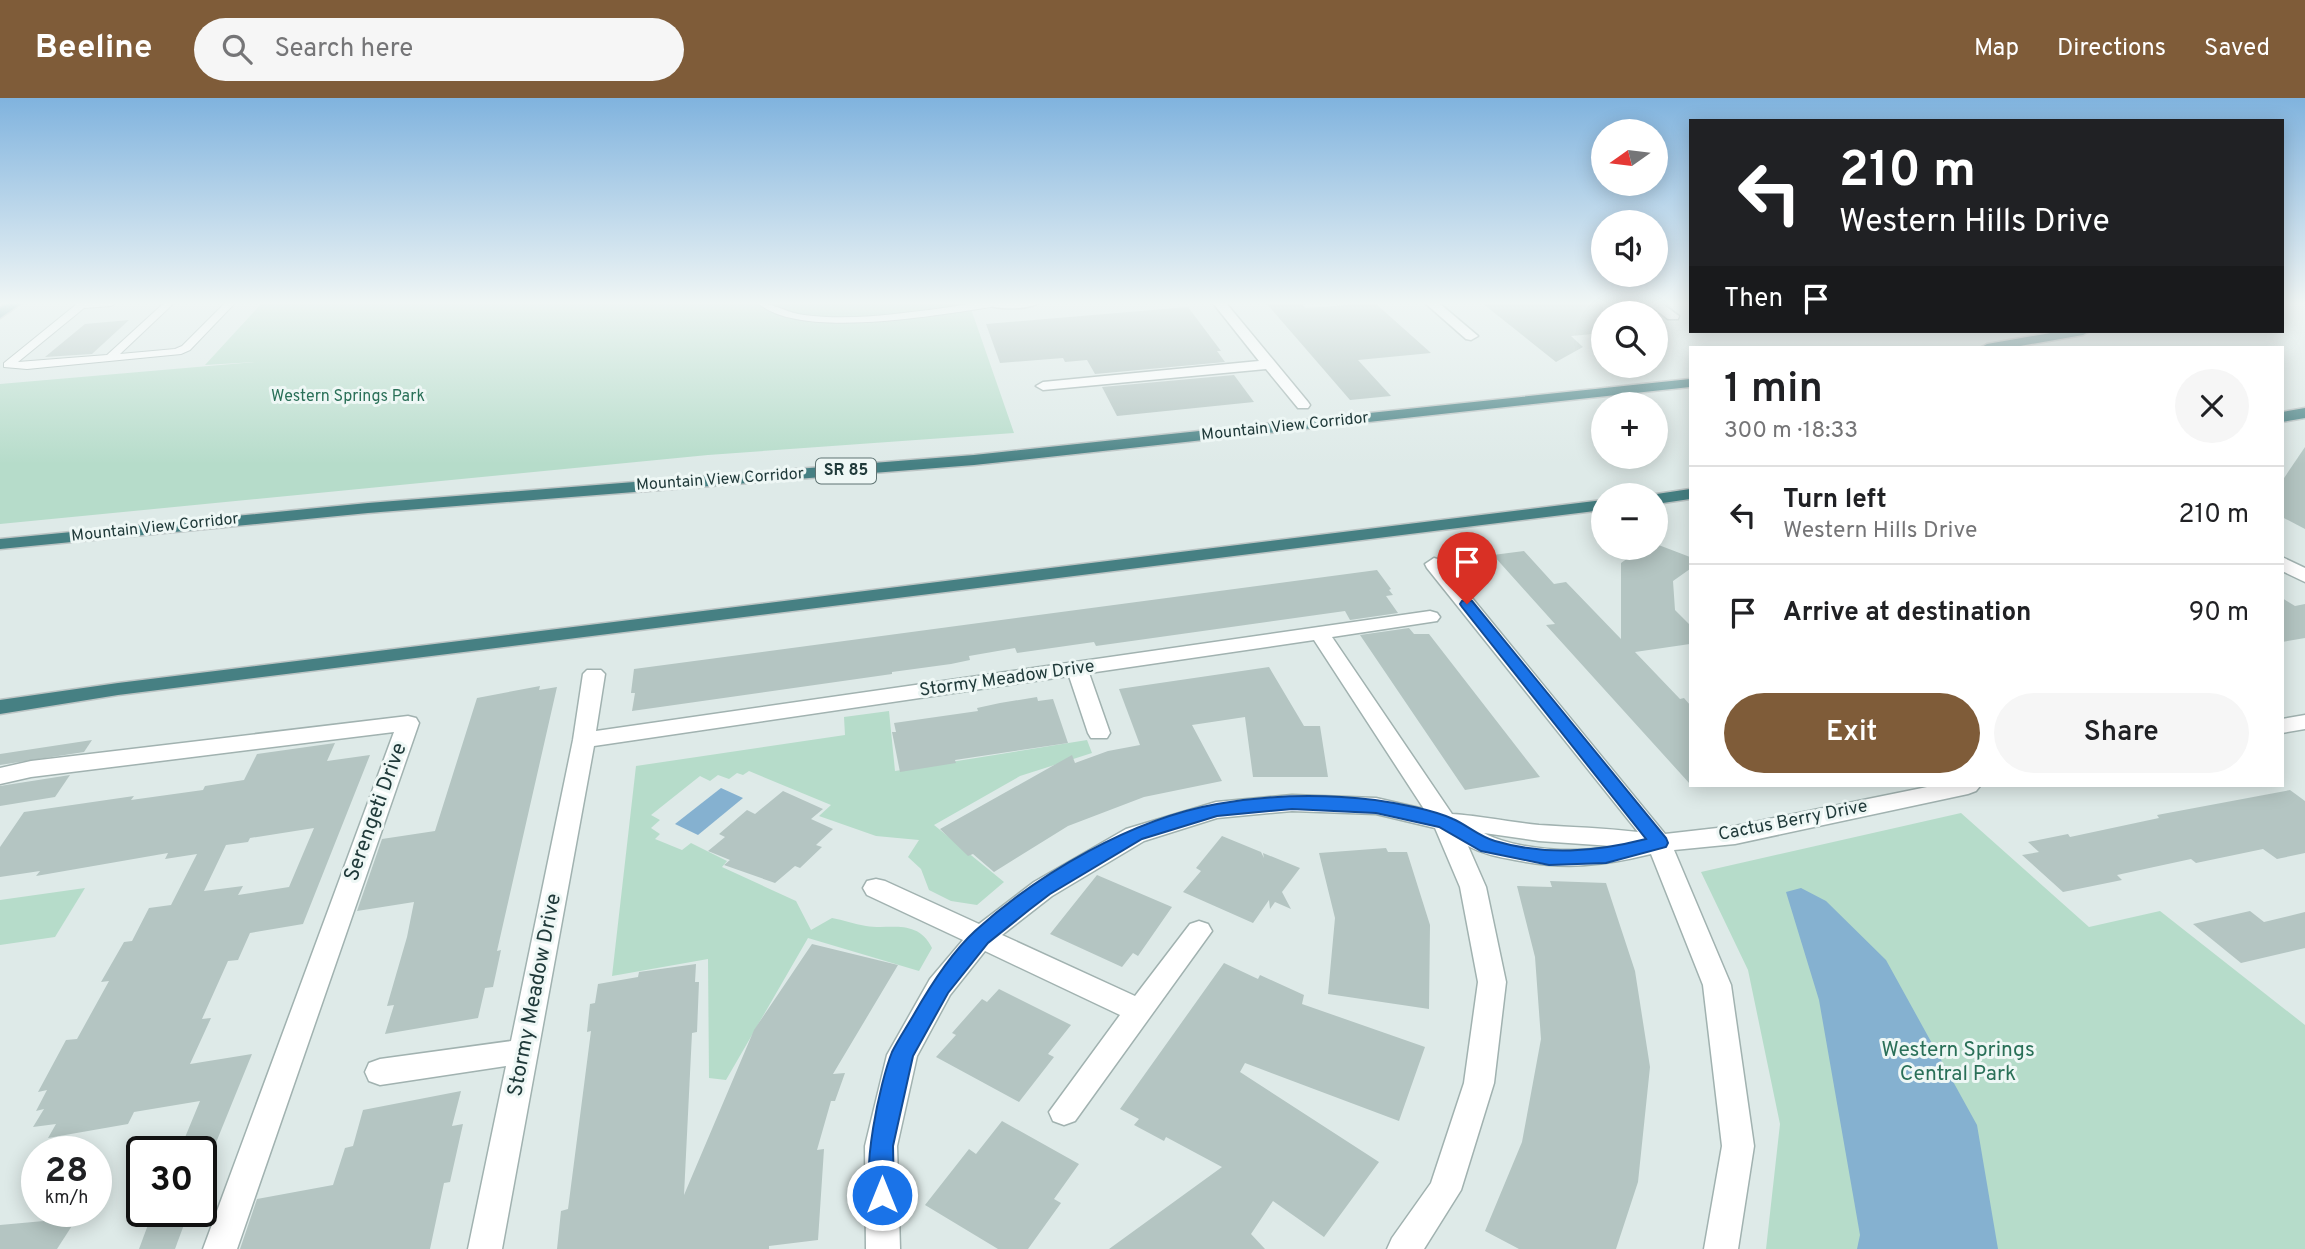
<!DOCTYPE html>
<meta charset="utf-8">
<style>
body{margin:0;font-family:Overpass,sans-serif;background:#f6f6f6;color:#202124;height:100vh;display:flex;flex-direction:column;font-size:26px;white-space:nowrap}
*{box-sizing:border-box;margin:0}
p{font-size:23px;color:#757577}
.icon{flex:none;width:38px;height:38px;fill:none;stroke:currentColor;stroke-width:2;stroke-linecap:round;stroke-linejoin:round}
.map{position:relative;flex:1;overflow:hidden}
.sheet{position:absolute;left:1689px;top:248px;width:595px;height:441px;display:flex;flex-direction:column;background:#fff;border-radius:0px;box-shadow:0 4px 18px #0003}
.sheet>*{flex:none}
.hud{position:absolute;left:1689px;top:21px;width:595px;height:214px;border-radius:0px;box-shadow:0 4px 18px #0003;background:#202124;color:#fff;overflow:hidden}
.needle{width:46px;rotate:256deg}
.tools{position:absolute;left:1591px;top:21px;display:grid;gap:14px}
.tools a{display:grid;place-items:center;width:77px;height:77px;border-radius:50%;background:#fff;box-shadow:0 4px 18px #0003;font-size:35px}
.speed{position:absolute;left:21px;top:1038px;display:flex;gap:14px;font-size:35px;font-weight:700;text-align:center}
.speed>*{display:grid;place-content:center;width:91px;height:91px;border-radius:50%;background:#fff;box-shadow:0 4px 18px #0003;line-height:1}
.speed small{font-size:18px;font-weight:400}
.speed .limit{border:4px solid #111;border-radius:10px;background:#fff;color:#111}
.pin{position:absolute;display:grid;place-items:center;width:60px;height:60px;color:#fff;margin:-72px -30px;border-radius:50% 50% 50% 0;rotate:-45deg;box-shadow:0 0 7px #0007}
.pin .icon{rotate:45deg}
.me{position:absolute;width:77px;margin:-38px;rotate:0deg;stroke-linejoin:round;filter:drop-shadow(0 0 5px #0008)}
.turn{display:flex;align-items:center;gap:24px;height:147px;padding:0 35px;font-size:32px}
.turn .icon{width:91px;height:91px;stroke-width:2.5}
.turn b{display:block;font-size:49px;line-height:60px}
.then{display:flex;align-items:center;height:66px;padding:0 35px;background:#0003;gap:14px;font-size:26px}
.round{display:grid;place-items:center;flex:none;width:74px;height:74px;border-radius:37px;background:#f6f6f6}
.overview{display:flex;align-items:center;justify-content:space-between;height:119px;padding:0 35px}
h1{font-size:42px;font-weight:600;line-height:52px}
.cta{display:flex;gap:14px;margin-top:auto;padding:14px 35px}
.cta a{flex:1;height:80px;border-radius:42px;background:#7f5c39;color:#fff;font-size:28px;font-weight:600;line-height:80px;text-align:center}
.cta a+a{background:#f6f6f6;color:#202124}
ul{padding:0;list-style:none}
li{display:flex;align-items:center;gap:21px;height:98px;padding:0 35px;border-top:2px solid #e0e0e0}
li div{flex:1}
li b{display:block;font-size:26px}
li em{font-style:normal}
header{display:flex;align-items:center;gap:42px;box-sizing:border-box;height:98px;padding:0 35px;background:#7f5c39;color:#fff}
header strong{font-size:33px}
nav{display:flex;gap:38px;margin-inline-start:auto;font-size:24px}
.search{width:490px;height:63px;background:#f6f6f6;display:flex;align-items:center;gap:18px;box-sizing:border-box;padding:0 24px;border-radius:38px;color:#757577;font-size:26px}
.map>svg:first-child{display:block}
.green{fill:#b6dcca}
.water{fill:#85b1d0}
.building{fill:#b4c5c2;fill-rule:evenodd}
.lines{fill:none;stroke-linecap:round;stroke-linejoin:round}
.service-casing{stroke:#a1b2b0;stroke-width:2}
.minor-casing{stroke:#a1b2b0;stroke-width:3}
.primary-casing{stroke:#bcc4c4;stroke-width:3}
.trunk-casing{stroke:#bcc4c4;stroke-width:3}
.service{fill:#fff;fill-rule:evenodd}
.minor{fill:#fff;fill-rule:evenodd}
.primary{fill:#629fa0;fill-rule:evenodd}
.trunk{fill:#468083;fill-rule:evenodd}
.route{fill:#1a73e8;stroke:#114b97;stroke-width:2}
.labels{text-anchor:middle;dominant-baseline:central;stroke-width:6;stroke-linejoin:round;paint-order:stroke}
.far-park-label{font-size:16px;fill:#2a7058;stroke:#eef7f5}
.far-street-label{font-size:16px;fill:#203a3a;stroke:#eef7f5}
.shield{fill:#eef7f5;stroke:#5e7372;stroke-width:2}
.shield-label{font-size:16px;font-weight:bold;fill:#203a3a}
.street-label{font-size:18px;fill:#203a3a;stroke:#eef7f5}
.near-street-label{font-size:21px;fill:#203a3a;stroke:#eef7f5}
.near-park-label{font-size:21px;fill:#2a7058;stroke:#eef7f5}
</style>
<header>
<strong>Beeline</strong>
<div class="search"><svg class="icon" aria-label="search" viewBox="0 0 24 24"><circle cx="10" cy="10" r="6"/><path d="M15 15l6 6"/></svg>Search here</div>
<nav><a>Map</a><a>Directions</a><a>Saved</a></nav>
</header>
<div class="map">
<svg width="2305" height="1151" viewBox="0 0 2305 1151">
<rect width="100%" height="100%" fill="#deeae8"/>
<g class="green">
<path d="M262,205H969L1014,335L708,357L0,426V286L255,264L205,267Z"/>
<path d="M889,613L895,673L1087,642L1092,655L1020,678L934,727L1004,784L977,807L951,803L929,792L921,771L908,759L919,742L876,738L819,718L831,707L749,673L743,677L737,675L729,681L718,677L710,683L700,678L651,717L660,722L651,730L660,736L655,741L682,752L691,745L727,763L722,769L796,803L811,832L832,820C843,822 854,826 866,828C890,832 917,820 932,850L919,873L808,840L726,982L709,980L708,861L612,878L636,668L845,637L844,619Z"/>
<path d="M1961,715L2089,829L2160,813L2305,927V1151H1766L1780,1026L1748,872L1701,774Z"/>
<path d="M85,790L55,839L0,847V802Z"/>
</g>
<g class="water">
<path d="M721,690L743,700L698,737L675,726Z"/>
<path d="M1801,790L1826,803L1886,862L1977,1027L1998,1151H1857L1860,1137L1819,902L1786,794Z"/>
</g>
<g class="building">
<path d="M1266,205H1300L1306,210L1375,205L1431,255L1358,262L1391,298L1350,302Z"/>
<path d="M1482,205H1603V235L1571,238L1583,249L1556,264Z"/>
<path d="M1188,209L1221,253H1217L1225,264L1095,276L1087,262L1065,264L1063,260L1000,265L986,226Z"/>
<path d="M129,222L92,256L45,259L85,226Z"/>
<path d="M1234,277L1254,304L1117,318L1102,289Z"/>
<path d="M2305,349V431L2282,419V383Z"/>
<path d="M1656,446L1690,459V471L1673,483L1675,512L1690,527V546L1635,554L1680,601L1684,600L1690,607V686L1546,527L1555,526L1493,457L1524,453L1554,486L1566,484L1621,541V465L1642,450H1656Z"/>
<path d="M1377,472L1391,491L1389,492L1393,497L1386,498L1398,515L1350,522L1345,513L1096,548L1094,544L1017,555L1015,550L969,558L970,562L951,566L892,574V576L632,613L635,595H631L634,571Z"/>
<path d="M2282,500L2295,508L2305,506V540L2282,544Z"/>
<path d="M1409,530L1414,536H1429L1540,679L1465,692L1360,537Z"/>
<path d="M1269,569L1304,628H1320L1328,679H1253L1245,619L1192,627L1222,683L1144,699L1068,728L994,774L973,756L968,758L940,731L1072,657L1075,665L1108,653L1140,647L1119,591Z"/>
<path d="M540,588L539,592L557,589L497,853L501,852L493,889L485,890L478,920L385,936L394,907L387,908L407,839L414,804L357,813L382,741L435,733L477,600Z"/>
<path d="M1037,599L1038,603L1053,601L1068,645L955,662L956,665L900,674L892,634H896L894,625L978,613L977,610L1000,605Z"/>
<path d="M92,642L84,654L0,667V656Z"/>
<path d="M335,645L327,663L370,657L303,826L250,835L238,862L228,863L202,921L211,920L190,966L252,956L213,1052L179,1054L200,1003L134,1014L128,1026L48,1040L56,1026L33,1029L44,1011L36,1013L47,992L38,994L66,942L77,941L109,883L101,884L124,844L132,843L149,810L171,807L197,756L165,761L168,755L36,778L40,773L0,779V749L24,714L134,698L131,702L203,692L205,688L244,682L257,656ZM314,730L289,789L238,797L243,788L204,793L226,747L248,744L250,740Z"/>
<path d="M70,677L55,699L0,708V688Z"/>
<path d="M2290,692L2305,703V755L2277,761L2263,751L2196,765L2191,761L2117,777L2122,782L2063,794L2022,757L2039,754L2028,744L2068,736L2070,739L2159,720L2157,717Z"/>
<path d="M783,693L823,711L811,721L833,731L816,747L822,749L800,770L795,768L775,785L724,767L730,762L708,753L725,739L719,736L747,712L755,716Z"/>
<path d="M1222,738L1261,754L1264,760L1263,755L1300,770L1282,794L1291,811L1275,804L1270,811L1269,802L1253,825L1183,794L1201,773L1196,770Z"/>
<path d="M1386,750L1388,754H1407L1430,827L1429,911L1328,896L1335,820L1319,755Z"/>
<path d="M1097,777L1172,809L1138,858L1133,855L1122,869L1050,836Z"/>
<path d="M1550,783L1606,785L1635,873L1650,969L1638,1084L1616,1151H1519L1485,1133L1522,1044L1541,941L1535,859L1517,788L1552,789Z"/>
<path d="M2250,813L2264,824L2305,814V850L2241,865L2193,826Z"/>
<path d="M812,846L898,867L833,976L845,975L835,1003H831L817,1052L824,1051L818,1142L769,1148V1151H557L561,1113L568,1111L591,933L587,934L590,906L595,905L598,886L638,879L639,874L696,866L695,884H699L697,934L692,935L684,1097L754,932Z"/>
<path d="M1224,865L1258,881L1260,877L1304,897L1302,906L1425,949L1399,1023L1245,965L1240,974L1379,1064L1324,1139L1273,1103L1251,1136L1265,1151H1109L1222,1069L1166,1039L1164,1043L1134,1027L1139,1021L1120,1011Z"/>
<path d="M999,891L1071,927L1048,956L1054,959L1019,1004L936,959L956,937L952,935L982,901L987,904Z"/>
<path d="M461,993L452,1028L463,1026L450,1084L444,1085L430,1151H240L257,1101L333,1087L345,1050L353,1048L363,1012Z"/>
<path d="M1002,1023L1079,1066L1054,1101L1061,1105L1028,1151H998L925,1107L969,1051L976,1056Z"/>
<path d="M169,1113H189L175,1151H139L152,1116Z"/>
<path d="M77,1120L57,1151H0V1127Z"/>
</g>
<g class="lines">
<g class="service-casing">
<g id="service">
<path d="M78,205H116L111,208L84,210L18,264L107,257L164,205H174L120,256L175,251L182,248L225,205H235L190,252L181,256L27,271L4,269V265Z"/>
<path d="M758,205C774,205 787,215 804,217C849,223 898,216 943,210C960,208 980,202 996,206L991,209C938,217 799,242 758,205Z"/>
</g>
</g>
<g class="minor-casing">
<g id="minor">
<path d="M984,205H1038C1029,212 993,212 984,205Z"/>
<path d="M1213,205H1226L1308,304L1310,307L1308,310H1298L1266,271L1043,292L1036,288L1043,284L1259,263Z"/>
<path d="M1425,205H1439L1478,238L1471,242L1466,241Z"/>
<path d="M1647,205H1661L1679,218L1678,221H1668Z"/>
<path d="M2282,459L2305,470V484L2282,473Z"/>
<path d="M1434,460L1441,462L1665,736L1735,728L1932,688H1980L1976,693L1968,696L1735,746L1674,752L1731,887L1754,1048L1738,1151H1704L1722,1048L1703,887L1651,756C1602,768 1564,772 1515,762C1498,759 1483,756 1468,748L1486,789L1506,884L1494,985L1461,1092L1424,1151H1387L1392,1140L1431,1085L1464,985L1478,884L1460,789L1435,730L1376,716L1292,713L1217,720L1144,743L1052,798L1002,837L1135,898L1190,826L1199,823L1208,826L1212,833L1075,1023L1064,1027L1053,1023L1049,1014L1120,917L985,853L950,897L917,958L897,1048L900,1151H866L865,1048L887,957L930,881L963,842L867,797L863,790L867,783L876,781L885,783L979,826L1034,784L1126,731L1216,704L1292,697L1376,700L1424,711L1314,542L1089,575L1110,635L1107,640H1091L1088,635L1069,578L594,648L502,1151H468L506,968L380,987L369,983L365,974L369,965L380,961L511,943L573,642L583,576L587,572H601L605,576L596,633L1430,513L1437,515L1440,519L1437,523L1332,539L1452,716C1482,718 1510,724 1539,727C1572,729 1605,730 1638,734L1427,470L1425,466ZM1484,735L1539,743L1612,748C1578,756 1515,752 1484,735Z"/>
<path d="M2305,617V631L2282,635V621Z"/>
<path d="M408,618L416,620L419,625L237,1151H203L394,634L31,679L0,686V670L31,663Z"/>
</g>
</g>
<g class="primary-casing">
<path id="primary" d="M8,205H22L0,220V210Z"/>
</g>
<g class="trunk-casing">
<g id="trunk">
<path d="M2062,233H2090L2083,237L2009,250H1980L1987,246Z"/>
<path d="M1690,281V289L974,367L368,415L0,451V441L368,405L974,357Z"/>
<path d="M2305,310V320L2282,324V314Z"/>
<path d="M1690,391V401L1656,406V397H1650Z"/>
<path d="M1603,402V412L118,597L0,616V602L118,585Z"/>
</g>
</g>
<use href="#service" class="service"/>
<use href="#minor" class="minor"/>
<use href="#primary" class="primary"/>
<use href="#trunk" class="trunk"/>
</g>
<linearGradient id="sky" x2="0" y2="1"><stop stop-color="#80b3de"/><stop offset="0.56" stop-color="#f0f6f5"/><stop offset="1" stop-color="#f0f6f5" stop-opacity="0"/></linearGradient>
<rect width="2305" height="366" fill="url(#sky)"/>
<path class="route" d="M1467,502L1472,503L1666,740L1668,745L1666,749L1606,765L1549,767L1481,753L1439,729L1376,715L1292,711L1217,718L1142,741L1050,796L1029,812L988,845L948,895L913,958L893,1048L894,1097L891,1105L882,1108L873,1105C860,1076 880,984 892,954C898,942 906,930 913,918C930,888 950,856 975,833C1039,775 1132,721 1217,706C1268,697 1324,696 1375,702C1397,705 1434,712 1453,721C1467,727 1480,739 1495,743C1546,758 1595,754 1646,741L1462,509L1460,506L1462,503Z"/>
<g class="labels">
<g class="far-park-label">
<text x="348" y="299">Western Springs Park</text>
</g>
<g class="far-street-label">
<text transform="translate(1285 329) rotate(-6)">Mountain View Corridor</text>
<text transform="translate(720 382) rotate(-4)">Mountain View Corridor</text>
<text transform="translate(155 430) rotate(-6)">Mountain View Corridor</text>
</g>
<rect class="shield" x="816" y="360.5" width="60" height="25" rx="5"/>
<g class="shield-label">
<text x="846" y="373">SR 85</text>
</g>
<g class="street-label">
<text transform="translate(1007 581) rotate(-8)">Stormy Meadow Drive</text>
<text transform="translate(1793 723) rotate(-11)">Cactus Berry Drive</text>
</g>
<g class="near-street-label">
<text transform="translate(376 714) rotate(-70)">Serengeti Drive</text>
<text transform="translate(535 897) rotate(-79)">Stormy Meadow Drive</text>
</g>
<g class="near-park-label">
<text x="1958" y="952">Western Springs<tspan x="1958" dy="24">Central Park</tspan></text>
</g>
</g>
</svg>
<div class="tools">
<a><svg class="needle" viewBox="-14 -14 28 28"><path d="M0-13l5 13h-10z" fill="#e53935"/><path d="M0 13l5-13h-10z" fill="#757577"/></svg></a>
<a><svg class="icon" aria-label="sound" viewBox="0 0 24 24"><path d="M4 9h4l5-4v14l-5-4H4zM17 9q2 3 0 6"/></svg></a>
<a><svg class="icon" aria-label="search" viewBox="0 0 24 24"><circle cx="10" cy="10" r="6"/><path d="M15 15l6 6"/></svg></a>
<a>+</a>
<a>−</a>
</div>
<div class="speed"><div>28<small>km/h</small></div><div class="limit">30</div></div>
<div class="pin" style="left:1467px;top:506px;background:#d93025"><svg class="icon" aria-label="arrive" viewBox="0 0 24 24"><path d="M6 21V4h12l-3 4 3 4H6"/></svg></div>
<svg class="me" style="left:882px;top:1097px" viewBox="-20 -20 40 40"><circle r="17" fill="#1a73e8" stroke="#fff" stroke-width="3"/><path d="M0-11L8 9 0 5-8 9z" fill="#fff"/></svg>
<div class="hud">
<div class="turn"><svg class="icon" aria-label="left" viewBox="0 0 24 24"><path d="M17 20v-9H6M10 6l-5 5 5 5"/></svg><div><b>210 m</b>Western Hills Drive</div></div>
<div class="then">Then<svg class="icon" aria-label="arrive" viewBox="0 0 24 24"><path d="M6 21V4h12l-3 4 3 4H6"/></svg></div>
</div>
<section class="sheet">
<div class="overview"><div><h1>1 min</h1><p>300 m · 18:33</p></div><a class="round"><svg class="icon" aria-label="close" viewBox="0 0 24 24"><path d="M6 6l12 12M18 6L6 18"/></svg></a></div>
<ul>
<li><svg class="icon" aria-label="left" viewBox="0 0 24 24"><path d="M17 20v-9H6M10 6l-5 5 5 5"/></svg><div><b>Turn left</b><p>Western Hills Drive</p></div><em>210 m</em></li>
<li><svg class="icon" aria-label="arrive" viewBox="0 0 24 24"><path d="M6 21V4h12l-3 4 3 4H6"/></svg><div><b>Arrive at destination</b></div><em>90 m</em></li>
</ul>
<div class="cta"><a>Exit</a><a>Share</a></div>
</section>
</div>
